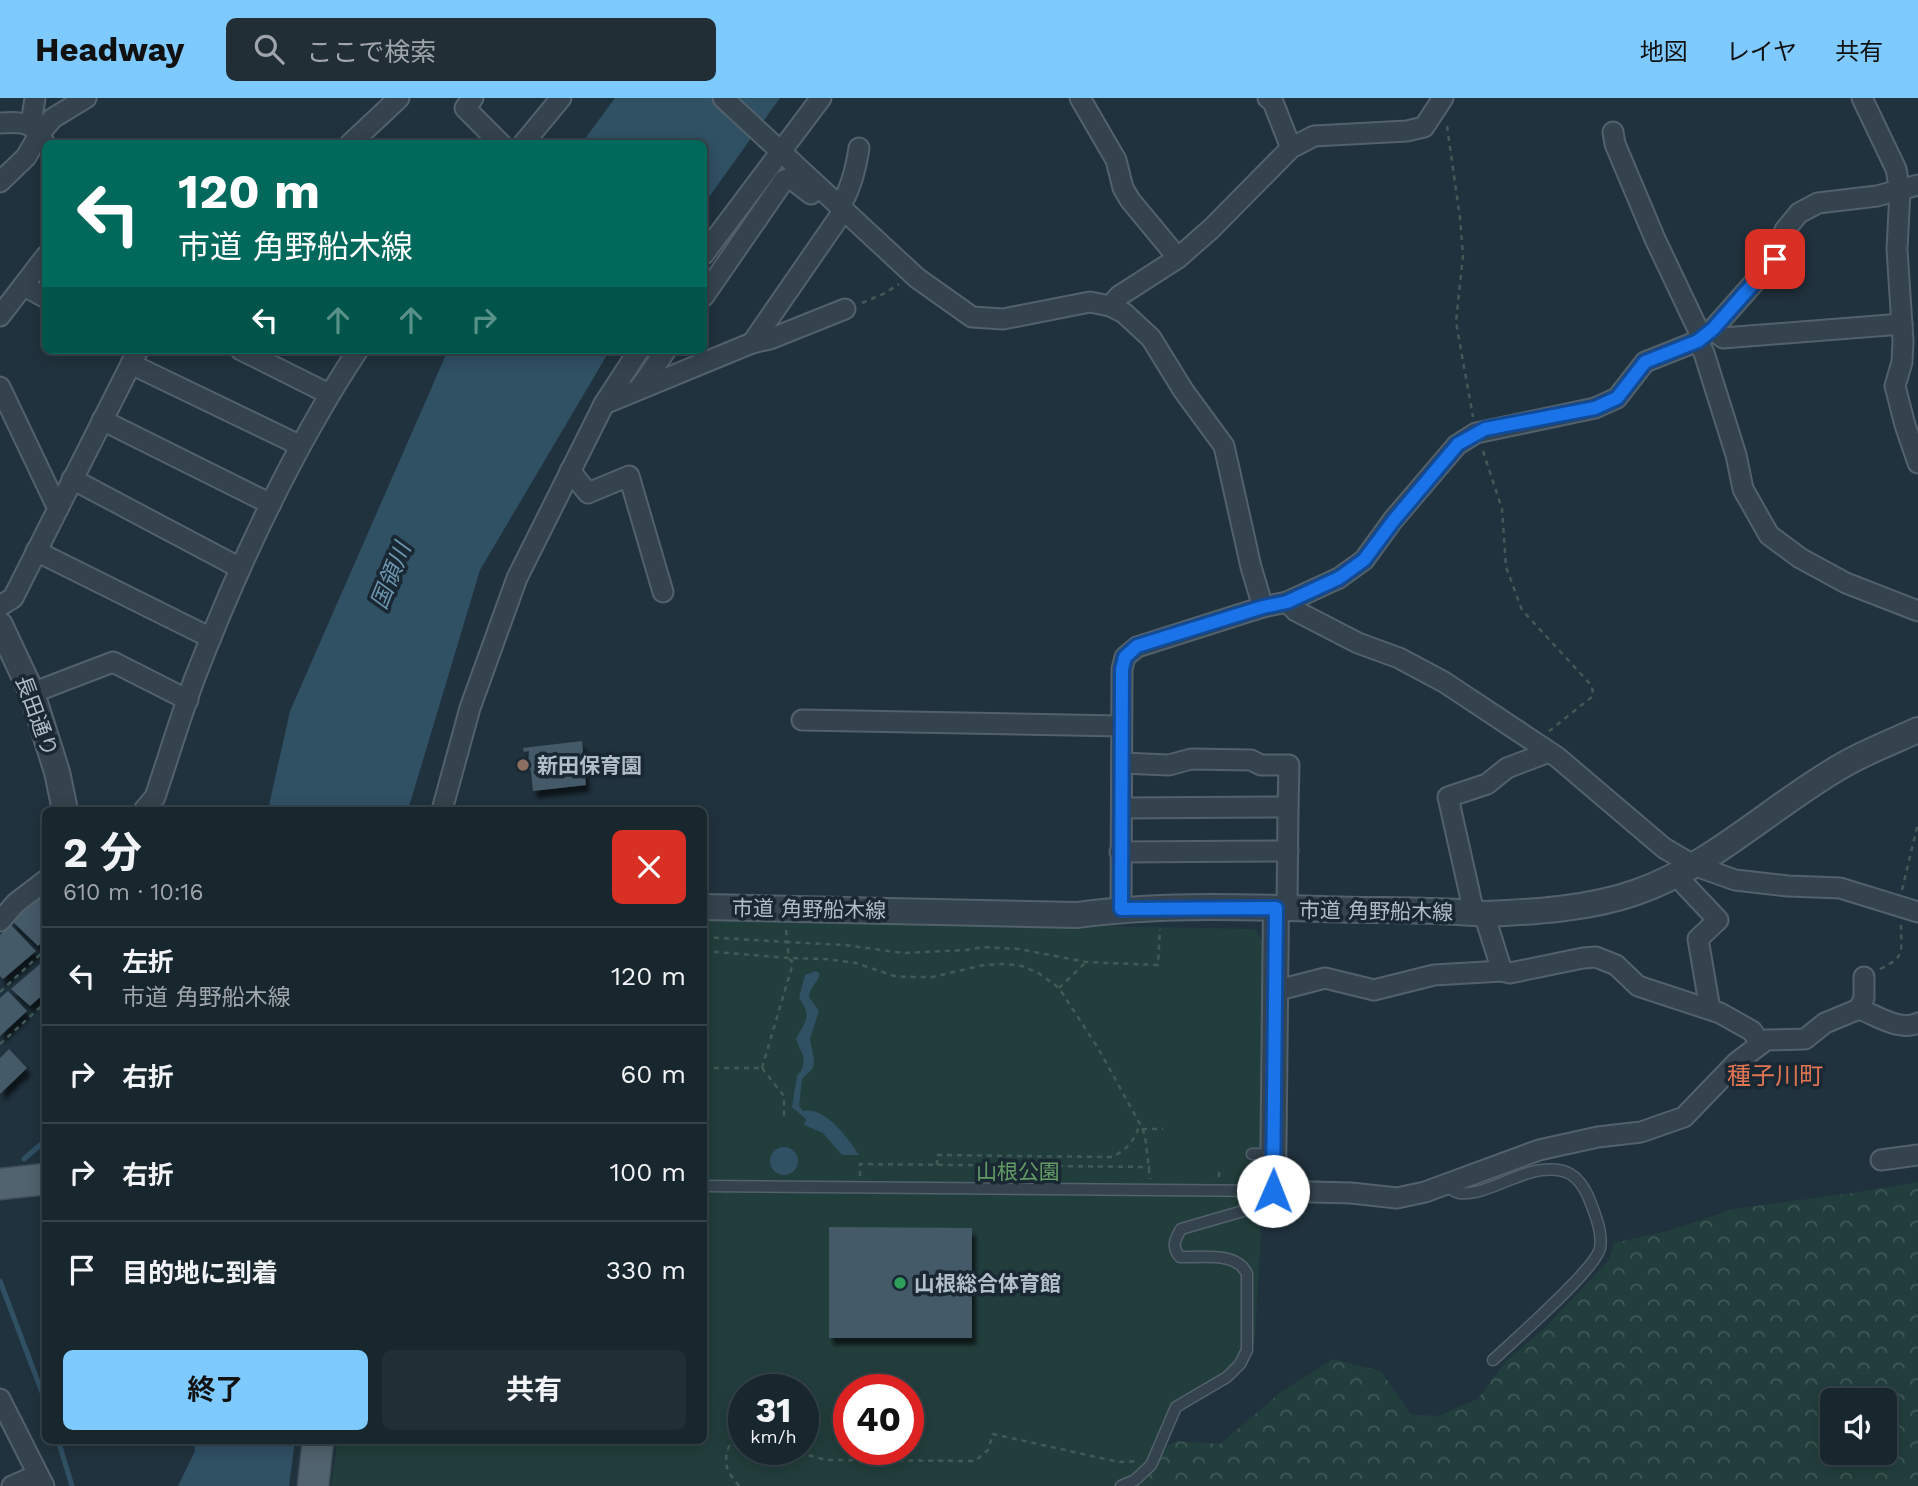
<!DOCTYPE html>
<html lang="ja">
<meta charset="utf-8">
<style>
body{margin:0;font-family:"Work Sans","Noto Sans JP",sans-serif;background:#212e36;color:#f1f3f6;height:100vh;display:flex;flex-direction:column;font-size:26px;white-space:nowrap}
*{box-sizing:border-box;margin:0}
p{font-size:23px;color:#9fa5aa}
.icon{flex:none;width:38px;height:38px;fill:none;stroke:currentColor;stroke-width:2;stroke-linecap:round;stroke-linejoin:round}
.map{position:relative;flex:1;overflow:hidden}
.drawer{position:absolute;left:42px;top:709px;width:665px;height:637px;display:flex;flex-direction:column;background:#18262e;border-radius:10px;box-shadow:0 4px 18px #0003,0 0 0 2px #36434a}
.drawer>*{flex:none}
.guide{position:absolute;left:42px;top:42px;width:665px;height:214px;border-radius:10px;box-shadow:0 4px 18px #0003,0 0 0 2px #36434a;background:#00695c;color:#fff;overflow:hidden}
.tools{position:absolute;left:1820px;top:1290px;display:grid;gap:14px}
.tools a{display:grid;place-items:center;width:77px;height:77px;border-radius:10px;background:#18262e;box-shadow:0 4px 18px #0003,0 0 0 2px #36434a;font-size:35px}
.speed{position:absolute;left:728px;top:1276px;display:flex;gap:14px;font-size:35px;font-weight:700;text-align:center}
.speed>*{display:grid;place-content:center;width:91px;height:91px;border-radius:50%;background:#18262e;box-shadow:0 4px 18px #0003,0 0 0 2px #36434a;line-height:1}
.speed small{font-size:18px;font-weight:400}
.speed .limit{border:10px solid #d22;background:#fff;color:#111}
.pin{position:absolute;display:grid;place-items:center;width:60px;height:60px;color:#fff;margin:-30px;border-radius:14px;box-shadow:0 4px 10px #0006}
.me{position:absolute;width:77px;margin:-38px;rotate:1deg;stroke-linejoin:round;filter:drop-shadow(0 0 5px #0008)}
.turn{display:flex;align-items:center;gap:24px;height:147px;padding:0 21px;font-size:32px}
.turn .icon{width:91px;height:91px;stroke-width:2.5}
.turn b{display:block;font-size:49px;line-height:60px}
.lanes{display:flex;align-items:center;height:66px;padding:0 21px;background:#0003;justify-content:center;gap:35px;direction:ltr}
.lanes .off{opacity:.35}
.round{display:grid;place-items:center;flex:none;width:74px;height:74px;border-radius:10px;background:#212e36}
.overview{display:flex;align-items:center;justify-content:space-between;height:119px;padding:0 21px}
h1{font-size:42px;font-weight:700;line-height:52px}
.action{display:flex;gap:14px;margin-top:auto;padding:14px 21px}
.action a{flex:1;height:80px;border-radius:10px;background:#7ecaff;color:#111;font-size:28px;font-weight:700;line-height:80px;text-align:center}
.action a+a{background:#212e36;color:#f1f3f6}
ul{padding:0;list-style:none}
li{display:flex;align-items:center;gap:21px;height:98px;padding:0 21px;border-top:2px solid #36434a}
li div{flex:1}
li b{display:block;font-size:26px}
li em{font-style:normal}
header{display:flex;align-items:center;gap:42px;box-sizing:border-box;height:98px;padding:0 35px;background:#7ecaff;color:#111}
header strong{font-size:33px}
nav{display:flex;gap:38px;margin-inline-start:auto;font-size:24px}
.search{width:490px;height:63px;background:#212e36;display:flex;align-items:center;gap:18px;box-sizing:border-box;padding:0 24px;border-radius:10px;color:#9fa5aa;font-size:26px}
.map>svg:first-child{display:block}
.forest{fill:url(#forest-crowns);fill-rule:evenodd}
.park{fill:#223e3c;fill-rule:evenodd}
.water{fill:#305064}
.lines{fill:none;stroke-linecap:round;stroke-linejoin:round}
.stream{stroke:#305064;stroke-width:5}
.building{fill:#455a67;filter:url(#shadow)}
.service-casing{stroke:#52616b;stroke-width:13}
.minor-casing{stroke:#52616b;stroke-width:23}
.tertiary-casing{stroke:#52616b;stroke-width:28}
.primary-casing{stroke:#404f59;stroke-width:33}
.path{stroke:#405a58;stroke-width:2.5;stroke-dasharray:5 5;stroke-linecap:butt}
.service{stroke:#34434d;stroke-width:10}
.minor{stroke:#34434d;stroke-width:19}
.tertiary{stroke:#34434d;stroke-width:24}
.primary{stroke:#51636e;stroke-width:30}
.route-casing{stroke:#114b97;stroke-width:18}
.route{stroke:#1a73e8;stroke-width:12}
.education-dot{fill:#8d6e63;stroke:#192832;stroke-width:2.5}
.leisure-dot{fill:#2e9e5b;stroke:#192832;stroke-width:2.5}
.labels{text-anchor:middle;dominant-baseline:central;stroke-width:7;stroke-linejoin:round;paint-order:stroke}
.street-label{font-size:21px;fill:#afbec9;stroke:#192832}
.poi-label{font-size:21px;font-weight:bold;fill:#afbec9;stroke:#192832;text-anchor:start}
.park-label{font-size:21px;fill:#639d65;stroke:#192832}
.water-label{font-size:23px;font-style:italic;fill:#6c96b0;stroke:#192832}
.quarter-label{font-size:24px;fill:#e07453;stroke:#192832}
</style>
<header>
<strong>Headway</strong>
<div class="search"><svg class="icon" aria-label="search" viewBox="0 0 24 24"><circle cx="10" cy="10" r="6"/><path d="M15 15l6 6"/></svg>ここで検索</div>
<nav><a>地図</a><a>レイヤ</a><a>共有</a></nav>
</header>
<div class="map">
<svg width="1918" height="1388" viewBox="0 0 1918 1388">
<defs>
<pattern id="forest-crowns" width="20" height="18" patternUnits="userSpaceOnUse" patternTransform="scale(1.75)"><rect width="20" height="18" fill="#223e3c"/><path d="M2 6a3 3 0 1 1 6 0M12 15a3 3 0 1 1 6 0" fill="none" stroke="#405857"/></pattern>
<filter id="shadow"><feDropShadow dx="4" dy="7" stdDeviation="2" flood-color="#0009"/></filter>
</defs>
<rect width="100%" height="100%" fill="#20323d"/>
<path class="forest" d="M1918,1084V1388H1012L1192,1291L1151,1358L1176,1343L1220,1346L1280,1295L1333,1261L1381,1273L1411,1317L1438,1318L1478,1301L1507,1262L1545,1230L1609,1162L1614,1145L1668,1133L1734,1111L1853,1095ZM1832,1302H1885V1354H1832Z"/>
<path class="park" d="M704,821L1254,831L1267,848L1263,1099L1255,1241L1246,1268L1237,1279L1178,1312C1168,1343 1164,1369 1136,1388H331L338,1342H704ZM744,1292H803V1351H744ZM849,1292H908V1351H849Z"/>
<g class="water">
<path d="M615,0H780L704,106V46H581Z"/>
<path d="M448,252H610L480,472L408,712H268L290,613Z"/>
<path d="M816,873L820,876C817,885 810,889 809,899L819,913L810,941L814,962L813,970L802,981L799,1008L803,1013C825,1008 849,1041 859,1057H842L823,1035L804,1027L806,1021L792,1009L797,977L802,972L804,960L796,941C805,923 813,919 799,900L805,877Z"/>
<circle cx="784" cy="1063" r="14"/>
<path d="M194,1342H295L289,1388H178L195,1353Z"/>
</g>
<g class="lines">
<g class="stream">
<path d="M24,1061L46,1042"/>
<path d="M0,1183L46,1305"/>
<path d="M58,1342L72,1388"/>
</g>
</g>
<g class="building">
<path d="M582,643L586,687L533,693L531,673L528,670L529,653L524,654L523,650Z"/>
<path d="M44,789L46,841L38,848L11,822Z"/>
<path d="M10,826L36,853L3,881L0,878V837Z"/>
<path d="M46,861V894L30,908L11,891Z"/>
<path d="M8,893L27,913L0,938V900Z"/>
<path d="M9,951L27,970L0,996V960Z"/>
<path d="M829,1129L972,1130V1240H829Z"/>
</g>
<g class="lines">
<g class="service-casing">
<g id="service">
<path d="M1252,1056H1272"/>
<path d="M704,1088L1273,1093"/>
<path d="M1445,1088C1449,1090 1455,1094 1459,1095C1484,1098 1518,1074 1542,1072C1566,1069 1578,1077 1588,1098C1594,1113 1603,1134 1600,1150C1597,1170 1512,1244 1493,1262"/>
<path d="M1121,1388L1135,1382L1151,1367L1176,1309L1227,1279L1240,1266L1247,1252V1176C1237,1153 1201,1160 1180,1159C1171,1148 1175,1142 1181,1131L1243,1113L1250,1106L1251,1092"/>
</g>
</g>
<g class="minor-casing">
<g id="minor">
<path d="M473,0L465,10L501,46"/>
<path d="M723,0L917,180L972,219L1003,221L1090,204L1110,208L1119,198L1178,160L1211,131L1291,50L1314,38L1407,33L1424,29L1443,0"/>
<path d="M1080,0L1116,62L1123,90L1130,102L1178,160"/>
<path d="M1268,0L1273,4L1291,50"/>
<path d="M1862,0L1896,71L1900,93L1897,151L1903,243L1902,264L1895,288L1905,327L1918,365"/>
<path d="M0,25C23,23 34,24 45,46"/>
<path d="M31,27L35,0"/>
<path d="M1613,34L1615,46L1655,141L1702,240"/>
<path d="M350,46L399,0"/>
<path d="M523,46L561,0"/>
<path d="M0,84L26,59L40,35L53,20L86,0"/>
<path d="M840,108C851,91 856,70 859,50"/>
<path d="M704,156L821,0"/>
<path d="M24,188L46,200"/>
<path d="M704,198L784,82L790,80L811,96"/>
<path d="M1110,208L1124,215L1151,240L1183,292L1224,348L1251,469L1263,509"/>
<path d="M0,218L46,158"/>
<path d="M1713,231L1723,240L1902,226"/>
<path d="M1698,243L1704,255L1736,357L1743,391L1769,437L1800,460L1846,485L1918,513"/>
<path d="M752,245L770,241L845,211"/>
<path d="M241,252L329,296"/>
<path d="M131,266L299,347"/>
<path d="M0,289L58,411"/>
<path d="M639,291L666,252"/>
<path d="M604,306L752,245L844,112"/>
<path d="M102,322L271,406"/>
<path d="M570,373L588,395L629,378L663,494"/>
<path d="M72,381L240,470"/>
<path d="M36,453L211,540"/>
<path d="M1287,504L1339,480L1364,462L1393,422L1457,347L1476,335L1595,310L1617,300L1645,264L1698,243L1713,231L1775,161L1785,132L1799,115L1818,105L1877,98L1918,87"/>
<path d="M0,508L13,500L138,252"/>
<path d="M32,595L113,564L188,602"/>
<path d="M802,622L1121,628"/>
<path d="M1122,665L1169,667L1191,661L1251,662L1261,667H1289L1288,709"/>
<path d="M1122,710L1288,709L1287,811"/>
<path d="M144,712L155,699C168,660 180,621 194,582C238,468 290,355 358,252"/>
<path d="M442,712L470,610L517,480L604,306L639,252"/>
<path d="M1120,754L1288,753"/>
<path d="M1677,775L1685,787L1718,822L1698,841L1710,911"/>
<path d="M1121,811L1122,571L1125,559L1137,549L1263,509L1287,504L1296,513L1358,545L1399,560L1444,584L1557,659L1664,750L1693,767L1735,782L1788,788L1840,790L1918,814"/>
<path d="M1474,815L1448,699L1487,686L1507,670L1549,654"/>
<path d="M0,823L16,805L46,782"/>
<path d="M1502,873L1510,875L1583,860L1596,859L1616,867L1638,888L1720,915L1752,933L1761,946"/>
<path d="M1275,893L1325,880L1374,892L1434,877L1502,873L1484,816"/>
<path d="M1859,911L1864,900V879"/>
<path d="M1881,1062L1918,1057"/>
<path d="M1273,1093L1351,1095L1397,1100L1425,1094L1539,1052L1598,1039L1641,1034L1684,1019L1736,965L1766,942L1805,941L1825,925L1859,911C1876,917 1900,934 1918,925"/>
<path d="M0,1301L44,1388"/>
<path d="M12,1388L37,1377"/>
</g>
</g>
<g class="tertiary-casing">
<g id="tertiary">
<path d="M0,527L32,595L57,674L65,712"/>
<path d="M704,809L1077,817C1158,806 1241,809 1323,811C1377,813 1431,811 1484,816C1534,814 1589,811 1637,794C1714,767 1775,705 1845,666C1868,653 1894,643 1918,632"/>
<path d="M1273,1093L1276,810"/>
</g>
</g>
<g class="primary-casing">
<g id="primary">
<path d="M0,1086L46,1081"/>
<path d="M313,1388L318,1342"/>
</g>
</g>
<g class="path">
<path d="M1447,28L1460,120L1463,158L1456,224L1473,319"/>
<path d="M862,205L885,195L899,186"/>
<path d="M1483,353L1502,411L1506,469L1522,512L1592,588L1593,598L1548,634"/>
<path d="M1902,792L1918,725"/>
<path d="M704,839L787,844L786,831"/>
<path d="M704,853L789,860L787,844L845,847L903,855L967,852L982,849L1019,851L1086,864L1158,867L1160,831"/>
<path d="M1880,871C1906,858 1901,855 1901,827"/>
<path d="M1059,890L1086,864"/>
<path d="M0,894L46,851"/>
<path d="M0,946L46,904"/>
<path d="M704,970H762"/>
<path d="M762,970L793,865L789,860L826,861L856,865L894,878L910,879H932L984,867L1005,866L1022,868L1040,876L1059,890L1098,950L1140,1026L1145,1037L1150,1081"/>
<path d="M762,970L784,998V1018"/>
<path d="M1142,1031H1163"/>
<path d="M937,1067V1057L1112,1059C1128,1051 1134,1043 1140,1026"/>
<path d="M860,1078V1066L1150,1069"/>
<path d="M1219,1079V1069"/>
<path d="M801,1351L808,1357L826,1362L975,1363L988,1352L993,1336L1119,1364L1137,1363"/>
<path d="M739,1388C735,1383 728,1375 727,1369C723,1356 732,1337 744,1330"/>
</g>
<use href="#service" class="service"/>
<use href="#minor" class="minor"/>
<use href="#tertiary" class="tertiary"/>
<use href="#primary" class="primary"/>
</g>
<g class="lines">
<g class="route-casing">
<path id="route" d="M1273,1093L1276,810L1121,811L1122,571L1125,559L1137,548L1263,509L1287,504L1339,480L1364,462L1394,422L1458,346L1485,331L1595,310L1617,300L1645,264L1698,243L1713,231L1775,161"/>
</g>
<use href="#route" class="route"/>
</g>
<circle class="education-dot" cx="523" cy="667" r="7"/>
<circle class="leisure-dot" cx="900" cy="1185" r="7"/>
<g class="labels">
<g class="street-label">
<text transform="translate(37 618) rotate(70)">長田通り</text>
<text transform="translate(809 811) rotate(1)">市道 角野船木線</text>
<text transform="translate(1376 813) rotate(1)">市道 角野船木線</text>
</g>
<g class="poi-label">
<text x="537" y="667">新田保育園</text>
<text x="914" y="1185">山根総合体育館</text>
</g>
<g class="park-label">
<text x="1018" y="1073">山根公園</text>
</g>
<g class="water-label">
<text transform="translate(391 478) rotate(-68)">国領川</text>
</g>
<g class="quarter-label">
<text x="1775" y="978">種子川町</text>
</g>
</g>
</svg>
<div class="tools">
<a><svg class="icon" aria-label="sound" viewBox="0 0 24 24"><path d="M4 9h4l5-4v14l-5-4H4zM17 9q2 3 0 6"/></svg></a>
</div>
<div class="speed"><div>31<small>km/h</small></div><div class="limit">40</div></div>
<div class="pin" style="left:1775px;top:161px;background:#d93025"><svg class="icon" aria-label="arrive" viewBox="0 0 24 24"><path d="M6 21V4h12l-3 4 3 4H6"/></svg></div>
<svg class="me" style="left:1273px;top:1093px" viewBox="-20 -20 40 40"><circle r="19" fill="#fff"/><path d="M0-13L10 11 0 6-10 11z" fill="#1a73e8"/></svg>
<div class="guide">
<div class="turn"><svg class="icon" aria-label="left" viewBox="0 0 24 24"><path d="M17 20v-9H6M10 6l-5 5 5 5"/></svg><div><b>120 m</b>市道 角野船木線</div></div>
<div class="lanes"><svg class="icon" aria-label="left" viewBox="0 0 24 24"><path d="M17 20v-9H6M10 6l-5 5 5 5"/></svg><svg class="icon off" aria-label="ahead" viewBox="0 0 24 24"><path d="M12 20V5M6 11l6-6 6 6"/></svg><svg class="icon off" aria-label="ahead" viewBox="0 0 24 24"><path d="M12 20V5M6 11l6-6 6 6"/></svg><svg class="icon off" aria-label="right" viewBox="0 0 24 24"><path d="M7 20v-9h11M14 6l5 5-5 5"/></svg></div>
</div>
<section class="drawer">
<div class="overview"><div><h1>2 分</h1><p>610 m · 10:16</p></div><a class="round" style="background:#d93025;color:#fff"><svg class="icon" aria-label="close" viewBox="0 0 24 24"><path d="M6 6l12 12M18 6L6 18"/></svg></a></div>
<ul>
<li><svg class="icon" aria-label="left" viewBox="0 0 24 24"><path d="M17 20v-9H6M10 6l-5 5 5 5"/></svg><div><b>左折</b><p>市道 角野船木線</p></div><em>120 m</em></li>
<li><svg class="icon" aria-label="right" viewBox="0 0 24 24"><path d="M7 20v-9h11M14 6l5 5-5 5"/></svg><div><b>右折</b></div><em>60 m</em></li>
<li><svg class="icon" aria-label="right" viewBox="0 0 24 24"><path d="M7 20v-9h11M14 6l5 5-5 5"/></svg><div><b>右折</b></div><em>100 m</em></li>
<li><svg class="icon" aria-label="arrive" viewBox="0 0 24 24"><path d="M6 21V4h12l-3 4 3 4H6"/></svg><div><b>目的地に到着</b></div><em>330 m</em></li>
</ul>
<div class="action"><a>終了</a><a>共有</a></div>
</section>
</div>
